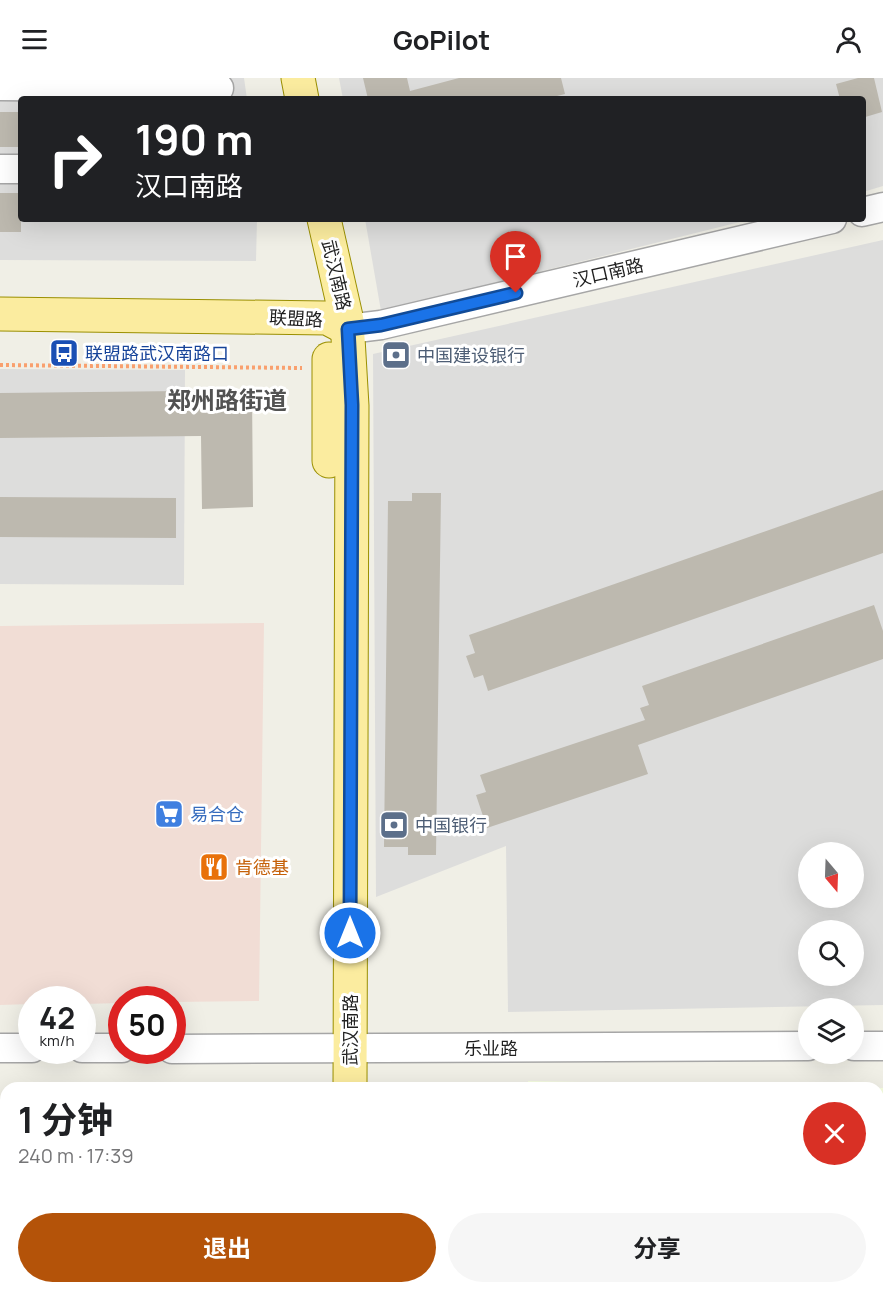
<!DOCTYPE html>
<html lang="zh">
<meta charset="utf-8">
<style>
body{margin:0;font-family:Manrope,"Noto Sans SC",sans-serif;background:#f6f6f6;color:#202124;height:100vh;display:flex;flex-direction:column;font-size:22px;white-space:nowrap}
*{box-sizing:border-box;margin:0}
p{font-size:20px;color:#757577}
.icon{flex:none;width:33px;height:33px;fill:none;stroke:currentColor;stroke-width:2;stroke-linecap:round;stroke-linejoin:round}
.map{position:relative;flex:1;overflow:hidden}
.details{position:absolute;left:0px;top:1004px;width:884px;height:212px;display:flex;flex-direction:column;background:#fff;border-radius:18px 18px 0 0;box-shadow:0 6px 24px #0002}
.details>*{flex:none}
.guide{position:absolute;left:18px;top:18px;width:848px;height:126px;border-radius:6px;box-shadow:0 6px 24px #0002;background:#202124;color:#fff;overflow:hidden}
.needle{width:39px;rotate:161deg}
.controls{position:absolute;left:798px;top:764px;display:grid;gap:12px}
.controls a{display:grid;place-items:center;width:66px;height:66px;border-radius:50%;background:#fff;box-shadow:0 6px 24px #0002;font-size:30px}
.speed{position:absolute;left:18px;top:908px;display:flex;gap:12px;font-size:30px;font-weight:700;text-align:center}
.speed>*{display:grid;place-content:center;width:78px;height:78px;border-radius:50%;background:#fff;box-shadow:0 6px 24px #0002;line-height:1}
.speed small{font-size:15px;font-weight:400}
.speed .limit{border:9px solid #d22;background:#fff;color:#111}
.pin{position:absolute;display:grid;place-items:center;width:51px;height:51px;color:#fff;margin:-62px -26px;border-radius:50% 50% 50% 0;rotate:-45deg;box-shadow:0 0 6px #0007}
.pin .icon{rotate:45deg}
.me{position:absolute;width:66px;margin:-33px;rotate:0deg;stroke-linejoin:round;filter:drop-shadow(0 0 4px #0008)}
.turn{display:flex;align-items:center;gap:21px;height:126px;padding:0 18px;font-size:27px}
.turn .icon{width:78px;height:78px;stroke-width:2.5}
.turn b{display:block;font-size:42px;line-height:51px}
.round{display:grid;place-items:center;flex:none;width:63px;height:63px;border-radius:32px;background:#f6f6f6}
.overview{display:flex;align-items:center;justify-content:space-between;height:102px;padding:0 18px}
h1{font-size:36px;font-weight:700;line-height:45px}
.primary-button{display:flex;gap:12px;margin-top:auto;padding:12px 18px}
.primary-button a{flex:1;height:69px;border-radius:36px;background:#b45309;color:#fff;font-size:24px;font-weight:700;line-height:69px;text-align:center}
.primary-button a+a{background:#f6f6f6;color:#202124}
header{display:flex;justify-content:space-between;align-items:center;height:78px;padding:0 18px;background:#fff;font-size:27px;font-weight:700}
.map>svg:first-child{display:block}
.residential{fill:#dddddc;fill-rule:evenodd}
.commercial{fill:#f1ddd5}
.education{fill:#f7ffe0}
.building{fill:#bdb9af}
.lines{fill:none;stroke-linecap:round;stroke-linejoin:round}
.minor-casing{stroke:#a6a6a6;stroke-width:31}
.major-casing{stroke:#9a8f01;stroke-width:35}
.path{stroke:#f9a06e;stroke-width:4;stroke-dasharray:3 3;stroke-linecap:butt}
.minor{stroke:#fff;stroke-width:28}
.major{stroke:#fbec9f;stroke-width:33}
.route-casing{stroke:#114b97;stroke-width:15}
.route{stroke:#1a73e8;stroke-width:10}
.labels{text-anchor:middle;dominant-baseline:central;stroke-width:6;stroke-linejoin:round;paint-order:stroke}
.street-label{font-size:18px;fill:#1f1f1f;stroke:#fff}
.transit-label{font-size:18px;fill:#164399;stroke:#fff;text-anchor:start}
.service-label{font-size:18px;fill:#4e5e75;stroke:#fff;text-anchor:start}
.shop-label{font-size:18px;fill:#366cbe;stroke:#fff;text-anchor:start}
.food-label{font-size:18px;fill:#c56008;stroke:#fff;text-anchor:start}
.district-label{font-size:24px;font-weight:bold;fill:#525252;stroke:#fff}
</style>
<header><svg class="icon" aria-label="menu" viewBox="0 0 24 24"><path d="M4 6h16M4 12h16M4 18h16"/></svg>GoPilot<svg class="icon" aria-label="person" viewBox="0 0 24 24"><circle cx="12" cy="8" r="4"/><path d="M4 21q1-7 8-7t8 7"/></svg></header>
<div class="map">
<svg width="883" height="1214" viewBox="0 0 883 1214">
<rect width="100%" height="100%" fill="#f0efe6"/>
<g class="residential">
<path d="M0,0H244L247,21H21V141H257L256,183L0,182Z"/>
<path d="M339,0H883V108L863,114L862,21H343Z"/>
<path d="M365,141H752L381,233Z"/>
<path d="M883,162V927L508,934L506,768L376,819L373,276ZM808,774H854V819H808ZM808,852H854V897H808Z"/>
<path d="M0,291L185,292L184,507L0,506Z"/>
</g>
<path class="commercial" d="M264,545L259,923L173,924L172,921H122L121,925L83,926L82,921H32L31,926L0,927V548Z"/>
<g class="education">
<path d="M528,1003L869,1009L529,1010Z"/>
<path d="M878,1010H883V1214H479L493,1209H878Z"/>
</g>
<g class="building">
<path d="M363,0H407L410,13L459,0H561L565,16L545,21H368Z"/>
<path d="M858,0H874L882,34L862,40V21H840L836,6Z"/>
<rect x="0" y="34" width="21" height="35"/>
<rect x="0" y="115" width="21" height="39"/>
<path d="M182,313H252L253,429L202,431L201,358L0,360V315Z"/>
<path d="M883,412V475L488,613L483,597L474,600L466,578L475,575L469,557Z"/>
<path d="M412,415H441L436,777H408V769H384L388,423H412Z"/>
<path d="M0,419L176,420V460L0,459Z"/>
<path d="M874,527L883,553V581L638,667L648,696L487,750L476,717L486,714L480,697L645,642L640,630L649,627L642,608Z"/>
</g>
<g class="lines">
<g class="minor-casing">
<g id="minor">
<path d="M0,8L219,10"/>
<path d="M0,91H21"/>
<path d="M862,134L883,129"/>
<path d="M348,251L381,247L832,141"/>
<path d="M854,968H883"/>
<path d="M0,970H32"/>
<path d="M82,970H122"/>
<path d="M172,971L808,968"/>
<path d="M0,1185H6"/>
</g>
</g>
<g class="major-casing">
<g id="major">
<path d="M298,0L302,21"/>
<path d="M324,141L347,243L352,328L350,1010"/>
<path d="M0,236L327,240L348,251"/>
<path d="M329,281V383"/>
<path d="M351,1209V1214"/>
</g>
</g>
<path class="path" d="M0,287L302,290"/>
<use href="#minor" class="minor"/>
<use href="#major" class="major"/>
</g>
<g class="lines">
<g class="route-casing">
<path id="route" d="M350,855L352,327L348,251L381,247L516,215"/>
</g>
<use href="#route" class="route"/>
</g>
<defs>
<g id="bus-square" transform="scale(1.5)"><rect x="-9" y="-9" width="18" height="18" rx="4" fill="#1a4fb4" stroke="#fff"/><path d="M-5-6H5V4H4V6H2V4H-2V6H-4V4H-5ZM-3.5-4V0h7V-4ZM-3.5 1.2v1.5H-2V1.2ZM2 1.2v1.5H3.5V1.2Z" fill="#fff"/></g>
<g id="bank-square" transform="scale(1.5)"><rect x="-9" y="-9" width="18" height="18" rx="4" fill="#5c6f8a" stroke="#fff"/><path d="M-6-4H6V4H-6ZM0-2.3a2.3 2.3 0 1 0 0 4.6a2.3 2.3 0 1 0 0-4.6Z" fill="#fff"/></g>
<g id="supermarket-square" transform="scale(1.5)"><rect x="-9" y="-9" width="18" height="18" rx="4" fill="#3f7fe0" stroke="#fff"/><path d="M-6-5.5h2.5l.6 2H6L4.5 2H-2.5L-4.4-4H-6ZM-1.5 3.2a1.3 1.3 0 1 0 .1 0ZM3 3.2a1.3 1.3 0 1 0 .1 0Z" fill="#fff"/></g>
<g id="restaurant-square" transform="scale(1.5)"><rect x="-9" y="-9" width="18" height="18" rx="4" fill="#e8710a" stroke="#fff"/><path d="M-5-6h1v4h1v-4h1v4h1v-4h1v5L-1.5 .5V6h-2V.5L-5-1ZM5-6V6H3V1.5H1.5Q1.5-4 5-6Z" fill="#fff"/></g>
</defs>
<g fill-rule="evenodd">
<use href="#bus-square" x="64" y="275"/>
<use href="#bank-square" x="396" y="277"/>
<use href="#supermarket-square" x="169" y="736"/>
<use href="#bank-square" x="394" y="747"/>
<use href="#restaurant-square" x="214" y="789"/>
</g>
<g class="labels">
<g class="street-label">
<text transform="translate(608 194) rotate(-13)">汉口南路</text>
<text transform="translate(337 197) rotate(77)">武汉南路</text>
<text transform="translate(296 240) rotate(3)">联盟路</text>
<text transform="translate(350 952) rotate(-90)">武汉南路</text>
<text x="491" y="970">乐业路</text>
</g>
<g class="transit-label">
<text x="85" y="275">联盟路武汉南路口</text>
</g>
<g class="service-label">
<text x="417" y="277">中国建设银行</text>
<text x="415" y="747">中国银行</text>
</g>
<g class="shop-label">
<text x="190" y="736">易合仓</text>
</g>
<g class="food-label">
<text x="235" y="789">肯德基</text>
</g>
<g class="district-label">
<text x="227" y="321">郑州路街道</text>
</g>
</g>
</svg>
<div class="controls">
<a><svg class="needle" viewBox="-14 -14 28 28"><path d="M0-13l5 13h-10z" fill="#e53935"/><path d="M0 13l5-13h-10z" fill="#757577"/></svg></a>
<a><svg class="icon" aria-label="search" viewBox="0 0 24 24"><circle cx="10" cy="10" r="6"/><path d="M15 15l6 6"/></svg></a>
<a><svg class="icon" aria-label="layers" viewBox="0 0 24 24"><path d="M12 4l9 5-9 5-9-5zM3 14l9 5 9-5"/></svg></a>
</div>
<div class="speed"><div>42<small>km/h</small></div><div class="limit">50</div></div>
<div class="pin" style="left:516px;top:215px;background:#d93025"><svg class="icon" aria-label="arrive" viewBox="0 0 24 24"><path d="M6 21V4h12l-3 4 3 4H6"/></svg></div>
<svg class="me" style="left:350px;top:855px" viewBox="-20 -20 40 40"><circle r="17" fill="#1a73e8" stroke="#fff" stroke-width="3"/><path d="M0-11L8 9 0 5-8 9z" fill="#fff"/></svg>
<div class="guide">
<div class="turn"><svg class="icon" aria-label="right" viewBox="0 0 24 24"><path d="M7 20v-9h11M14 6l5 5-5 5"/></svg><div><b>190 m</b>汉口南路</div></div>
</div>
<section class="details">
<div class="overview"><div><h1>1 分钟</h1><p>240 m · 17:39</p></div><a class="round" style="background:#d93025;color:#fff"><svg class="icon" aria-label="close" viewBox="0 0 24 24"><path d="M6 6l12 12M18 6L6 18"/></svg></a></div>
<div class="primary-button"><a>退出</a><a>分享</a></div>
</section>
</div>
